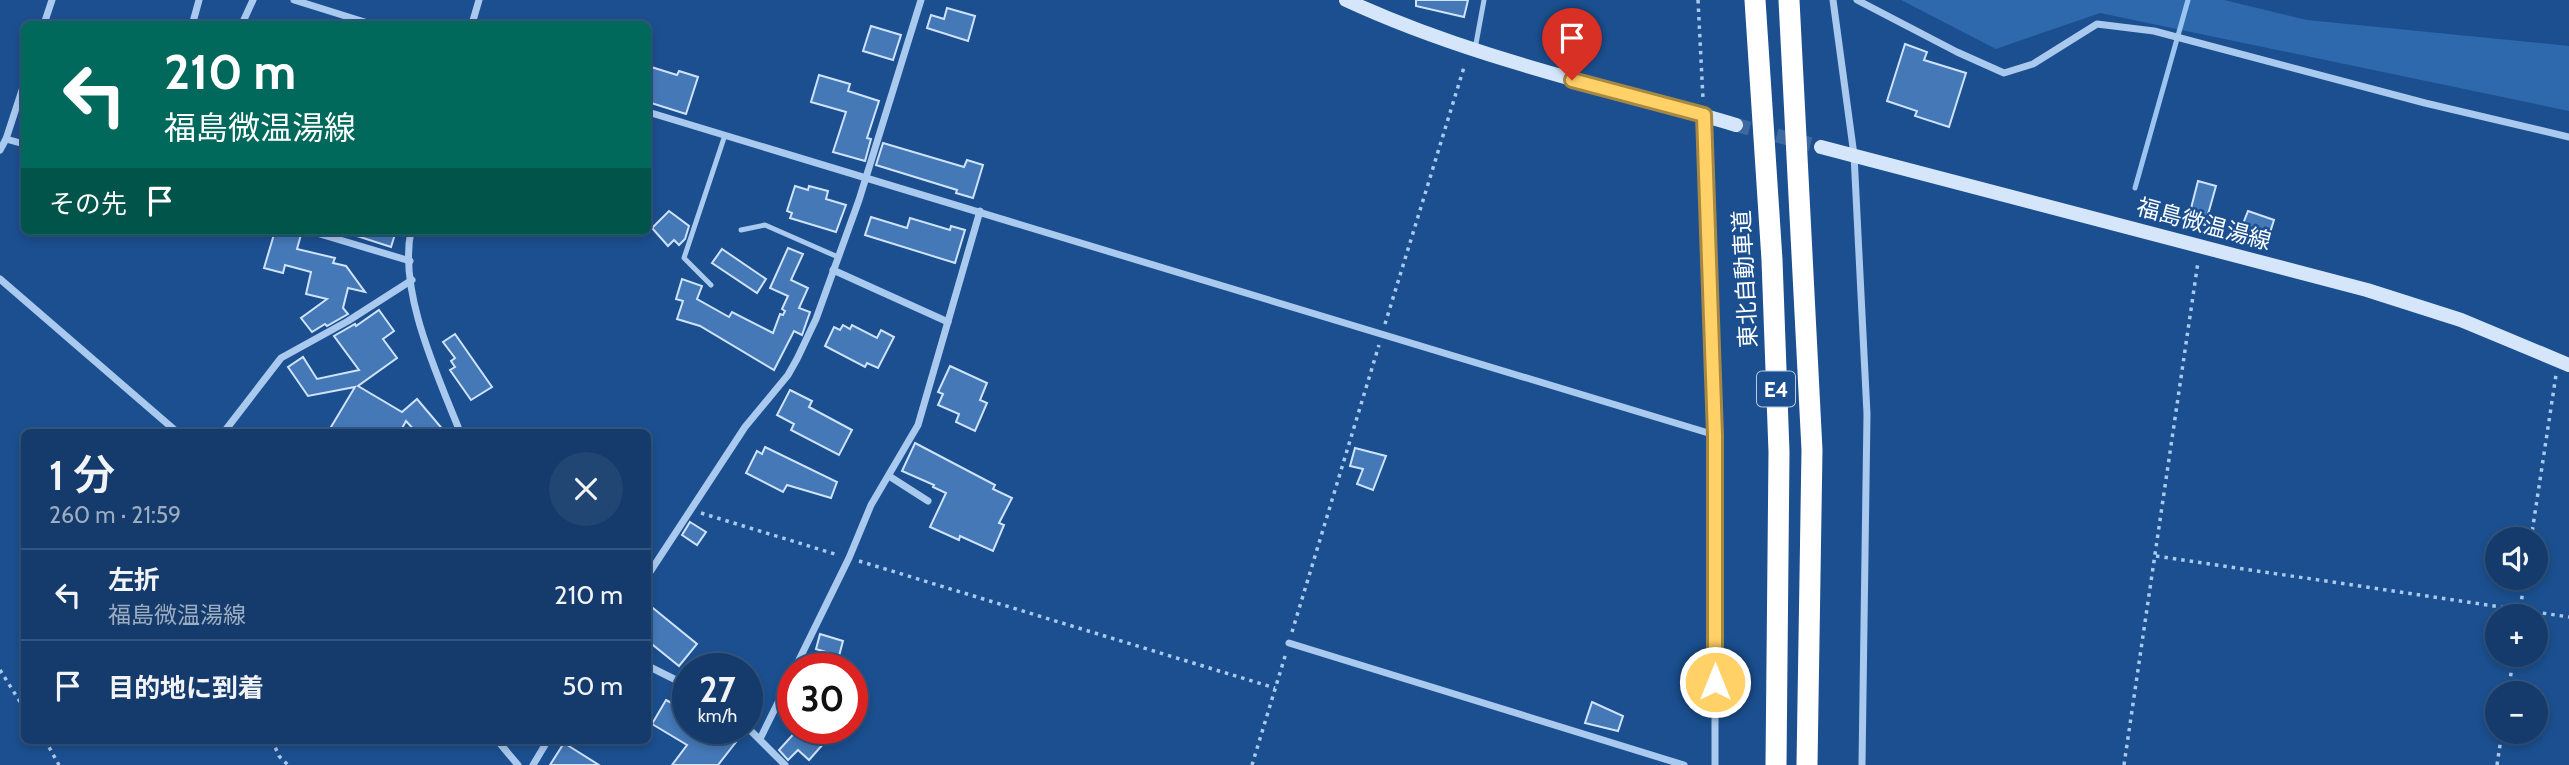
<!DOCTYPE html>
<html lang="ja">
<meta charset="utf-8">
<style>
body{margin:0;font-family:Cabin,"Noto Sans JP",sans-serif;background:#214673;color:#f1f3f6;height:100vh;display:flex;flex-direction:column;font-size:26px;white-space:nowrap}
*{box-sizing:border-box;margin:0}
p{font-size:23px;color:#9dadc1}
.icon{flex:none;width:38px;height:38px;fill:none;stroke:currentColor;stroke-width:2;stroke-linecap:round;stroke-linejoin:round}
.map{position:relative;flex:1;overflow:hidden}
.details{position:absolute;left:21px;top:429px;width:630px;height:315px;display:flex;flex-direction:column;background:#143b6b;border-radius:10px;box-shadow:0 4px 10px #0003,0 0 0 2px #33557e}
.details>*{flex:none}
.top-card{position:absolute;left:21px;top:21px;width:630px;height:214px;border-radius:10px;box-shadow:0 4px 10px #0003,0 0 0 2px #33557e;background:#00695c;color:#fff;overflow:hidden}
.tools{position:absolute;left:2485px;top:527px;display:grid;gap:14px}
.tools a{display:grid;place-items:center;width:63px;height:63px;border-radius:50%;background:#143b6b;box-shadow:0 4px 10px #0003,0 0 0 2px #33557e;font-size:35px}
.speed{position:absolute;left:672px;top:653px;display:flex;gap:14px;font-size:35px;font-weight:700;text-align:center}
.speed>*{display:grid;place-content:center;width:91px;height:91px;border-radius:50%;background:#143b6b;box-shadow:0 4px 10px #0003,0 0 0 2px #33557e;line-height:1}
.speed small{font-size:18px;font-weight:400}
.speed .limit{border:10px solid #d22;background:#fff;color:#111}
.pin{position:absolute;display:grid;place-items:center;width:60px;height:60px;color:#fff;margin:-72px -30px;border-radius:50% 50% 50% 0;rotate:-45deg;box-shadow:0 0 7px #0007}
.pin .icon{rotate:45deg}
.me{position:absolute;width:77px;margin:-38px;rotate:0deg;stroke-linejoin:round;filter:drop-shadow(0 0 5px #0008)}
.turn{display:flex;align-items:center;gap:24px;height:147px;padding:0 28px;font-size:32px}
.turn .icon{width:91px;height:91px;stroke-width:2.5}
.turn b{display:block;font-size:49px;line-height:60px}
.then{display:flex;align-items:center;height:66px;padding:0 28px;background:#0003;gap:14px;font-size:26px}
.round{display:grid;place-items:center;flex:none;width:74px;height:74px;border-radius:37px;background:#214673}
.headline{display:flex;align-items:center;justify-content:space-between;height:119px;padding:0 28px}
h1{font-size:42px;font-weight:600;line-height:52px}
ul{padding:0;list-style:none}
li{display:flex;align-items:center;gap:21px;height:91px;padding:0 28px;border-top:2px solid #33557e}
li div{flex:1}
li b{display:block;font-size:26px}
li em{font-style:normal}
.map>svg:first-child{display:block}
.green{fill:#2e69ad}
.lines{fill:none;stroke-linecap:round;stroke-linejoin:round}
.stream{stroke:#9cc4f0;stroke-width:5}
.building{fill:#4478b7;stroke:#cfe3fa;stroke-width:2}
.secondary-tunnel{stroke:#3d69a0;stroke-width:14;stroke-dasharray:14 7;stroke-linecap:butt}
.path{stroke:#a9c9ee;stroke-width:3.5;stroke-dasharray:3.5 5;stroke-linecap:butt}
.service{stroke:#a9c9ee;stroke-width:5}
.minor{stroke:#a9c9ee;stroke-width:7}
.secondary{stroke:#d6e6fa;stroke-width:14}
.motorway{stroke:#fff;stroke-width:21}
.route-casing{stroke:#a68842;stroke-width:18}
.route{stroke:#ffd166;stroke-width:12}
.labels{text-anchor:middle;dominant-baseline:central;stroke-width:5;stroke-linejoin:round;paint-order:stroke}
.shield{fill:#1b4f8f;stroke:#bbcadd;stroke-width:2}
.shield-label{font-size:21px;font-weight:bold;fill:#fff}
.street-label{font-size:23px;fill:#fff;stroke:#1b4f8f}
</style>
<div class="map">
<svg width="2569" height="765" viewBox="0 0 2569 765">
<rect width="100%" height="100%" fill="#1b4f8f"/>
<path class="green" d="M1901,0H2224L2307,20L2569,46V111L2100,13L1996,49Z"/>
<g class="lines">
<path class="stream" d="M2135,188L2188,0"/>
</g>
<g class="building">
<path d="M1416,0H1468L1464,17L1416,6Z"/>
<path d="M947,8L975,16L968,41L927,28L931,15L944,19Z"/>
<path d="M871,26L901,35L893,60L863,51Z"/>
<path d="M1905,44L1927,52L1924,60L1966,73L1949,127L1915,116L1917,111L1887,101Z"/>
<path d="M648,66L677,75L679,71L698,77L686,114L648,102Z"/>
<path d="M819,75L850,84L848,91L879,101L867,138L871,139L865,161L833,152L846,112L811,102Z"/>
<path d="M883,143L964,167L967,160L983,165L973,198L956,193L957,190L876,165Z"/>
<path d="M2198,181L2216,186L2205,225L2188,220Z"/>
<path d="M795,186L808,190L809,186L828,191L826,199L846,205L836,232L790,218L792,213L787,211Z"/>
<path d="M669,211L689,226L685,239L679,245L674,240L668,246L652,228Z"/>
<path d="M2248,211L2274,220L2268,239L2241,229Z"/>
<path d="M871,217L907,228L910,218L950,230L951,226L965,230L955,263L865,235Z"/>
<path d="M275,231H302L297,249L335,258L333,263L346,266L365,292L348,288L343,308L348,314L327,326L325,324L312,332L301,318L327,299L306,294L311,272L285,265L283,273L264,268Z"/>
<path d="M352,231H396L391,247L351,234Z"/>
<path d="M788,248L803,254L791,280L808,288L799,308L810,312L802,335L794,331L774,370L700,326L677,319L683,301L676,299L682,279L702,286L697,299L729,317L732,312L773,333L780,314L783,315L785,311L782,309L788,296L770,288Z"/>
<path d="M722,249L766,279L757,293L712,263Z"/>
<path d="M379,310L394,331L383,339L397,358L358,386L402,412L417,399L445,432H416L406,421L400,432H328L355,387L308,396L288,367L303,357L317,379L359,370L334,336L355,324L356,326Z"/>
<path d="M843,325L850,329L852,325L877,338L881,330L894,337L878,368L867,363L865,367L825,346L834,327L840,330Z"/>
<path d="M455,334L492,387L471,400L450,370L455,367L451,361L455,358L443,342Z"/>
<path d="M950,366L987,383L980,400L987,403L975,431L956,422L959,414L938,405L943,394L938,392Z"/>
<path d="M790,390L812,401L809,407L852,430L839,455L791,430L794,424L777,415Z"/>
<path d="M915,443L995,485L993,489L1012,498L999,523L1004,525L993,551L960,536L959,540L930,527L946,493L933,487L934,485L902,471Z"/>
<path d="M765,447L837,482L831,498L787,485L783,492L746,473L757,451L762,454Z"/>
<path d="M1355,448L1386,456L1373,490L1357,484L1363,469L1350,466Z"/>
<path d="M690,522L706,532L697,545L682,535Z"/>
<path d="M648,604L697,644L679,666L648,641Z"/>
<path d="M820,634L843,641L839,656L816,649Z"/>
<path d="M666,700L686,711L684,716L688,719V728H700L715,740L721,732L736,742L718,765H672L687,745L652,724Z"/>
<path d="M1592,702L1623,716L1618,731L1585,723Z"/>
<path d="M799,728H810L825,742L809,760L798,750L788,760L779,750Z"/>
<path d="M564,743L599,765H550Z"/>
</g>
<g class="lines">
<path class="secondary-tunnel" d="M1736,125L1821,147"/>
<g class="path">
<path d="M1698,0L1703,99"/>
<path d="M1385,324L1465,64"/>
<path d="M701,513L838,555"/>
<path d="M2531,539L2556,375"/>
<path d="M2156,556L2569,617"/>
<path d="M859,561L1275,688"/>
<path d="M2519,616L2525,578"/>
<path d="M1292,632L1379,345"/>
<path d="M0,670L24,708"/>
<path d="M2508,693L2514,654"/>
<path d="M45,740L59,765"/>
<path d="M272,740L279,756L288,765"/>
<path d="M1252,765L1286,653"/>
<path d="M2124,765L2198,262"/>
<path d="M2497,765L2502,732"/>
</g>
<g class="service">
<path d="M1475,49L1484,0"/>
<path d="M741,230L765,225L838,257"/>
<path d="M711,285L684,258L725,135"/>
</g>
<g class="minor">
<path d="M294,0L371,24"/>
<path d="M1833,0L1854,155L1867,414L1862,765"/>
<path d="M1857,0L1957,52L2004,73L2033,64L2097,24L2154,31L2425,103L2569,137"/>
<path d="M193,22L199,0"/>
<path d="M44,24L52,0"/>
<path d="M242,24L253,0"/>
<path d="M472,24L479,0"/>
<path d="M648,112L1715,435"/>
<path d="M1704,116L1715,435V765"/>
<path d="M6,139L24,144"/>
<path d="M0,150L6,139L24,84"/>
<path d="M310,231L410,261"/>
<path d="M411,231C398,292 438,376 460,432"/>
<path d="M833,270L948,322"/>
<path d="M0,279L177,432"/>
<path d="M224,432L281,358L348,321L412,280"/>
<path d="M889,476L928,501"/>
<path d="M648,575L745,427L788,375L797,359L816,319L859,200L921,0"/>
<path d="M1289,643L1684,765"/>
<path d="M648,666L688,686"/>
<path d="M795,668L849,558L871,505L918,425L980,211"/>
<path d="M747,727L785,765"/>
<path d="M760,739L793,672"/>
<path d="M497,740L518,765"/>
<path d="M533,765L548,740"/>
</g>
<g class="secondary">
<path d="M1346,0C1471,58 1605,86 1736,125"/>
<path d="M1821,147L2367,290L2461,320L2569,365"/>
</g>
<g class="motorway">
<path d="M1755,0L1772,260L1779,452L1776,765"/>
<path d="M1789,0L1812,450L1807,765"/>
</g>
</g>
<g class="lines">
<g class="route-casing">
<path id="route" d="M1572,80L1704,115L1715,435V682"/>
</g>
<use href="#route" class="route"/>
</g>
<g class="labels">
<rect class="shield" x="1757" y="371.5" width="38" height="35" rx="5"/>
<g class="shield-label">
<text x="1776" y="389">E4</text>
</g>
<g class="street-label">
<text transform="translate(2204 224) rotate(15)">福島微温湯線</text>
<text transform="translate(1745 279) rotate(-93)">東北自動車道</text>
</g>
</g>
</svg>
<div class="tools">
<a><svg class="icon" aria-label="sound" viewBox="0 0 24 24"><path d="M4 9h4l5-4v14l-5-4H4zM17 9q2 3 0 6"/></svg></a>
<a>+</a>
<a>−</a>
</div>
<div class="speed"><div>27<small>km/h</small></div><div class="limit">30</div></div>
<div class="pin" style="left:1572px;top:80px;background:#d93025"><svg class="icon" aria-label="arrive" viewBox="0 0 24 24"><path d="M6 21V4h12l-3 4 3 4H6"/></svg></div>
<svg class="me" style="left:1715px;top:682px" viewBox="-20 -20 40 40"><circle r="17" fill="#ffd166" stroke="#fff" stroke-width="3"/><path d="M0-11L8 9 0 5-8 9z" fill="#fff"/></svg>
<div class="top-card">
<div class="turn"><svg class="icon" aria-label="left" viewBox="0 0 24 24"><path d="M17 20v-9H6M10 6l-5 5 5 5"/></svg><div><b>210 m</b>福島微温湯線</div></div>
<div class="then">その先<svg class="icon" aria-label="arrive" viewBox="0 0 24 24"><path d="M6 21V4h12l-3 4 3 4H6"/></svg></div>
</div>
<section class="details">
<div class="headline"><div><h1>1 分</h1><p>260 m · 21:59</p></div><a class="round"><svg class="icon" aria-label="close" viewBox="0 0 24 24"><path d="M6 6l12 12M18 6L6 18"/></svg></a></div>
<ul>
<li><svg class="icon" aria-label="left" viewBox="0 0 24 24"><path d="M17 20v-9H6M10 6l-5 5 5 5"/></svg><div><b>左折</b><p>福島微温湯線</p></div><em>210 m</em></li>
<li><svg class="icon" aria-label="arrive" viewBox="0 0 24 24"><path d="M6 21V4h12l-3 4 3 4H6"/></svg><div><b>目的地に到着</b></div><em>50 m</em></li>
</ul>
</section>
</div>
